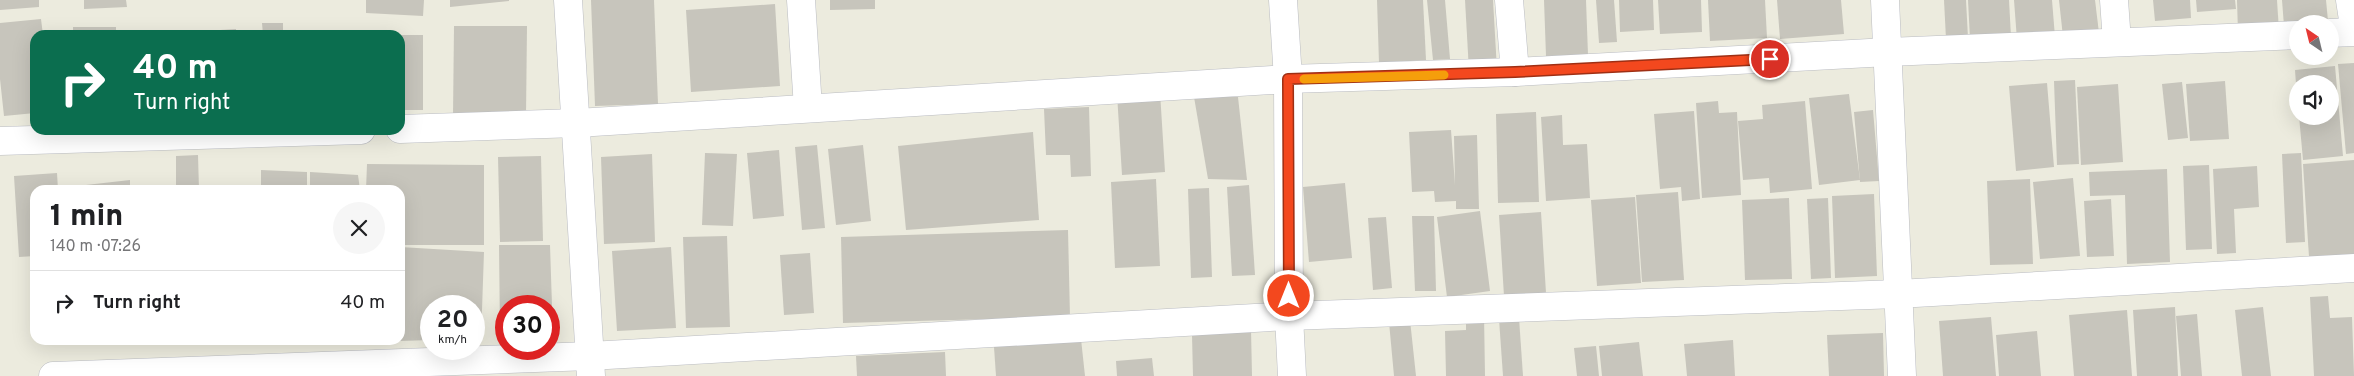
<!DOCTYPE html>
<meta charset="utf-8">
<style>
body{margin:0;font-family:Overpass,sans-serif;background:#f6f6f6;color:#202124;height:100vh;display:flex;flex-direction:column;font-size:19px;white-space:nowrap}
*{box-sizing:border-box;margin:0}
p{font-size:16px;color:#757577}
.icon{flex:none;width:28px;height:28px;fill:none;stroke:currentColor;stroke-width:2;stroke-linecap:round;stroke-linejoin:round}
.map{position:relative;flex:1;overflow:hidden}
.details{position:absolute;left:30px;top:185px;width:375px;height:160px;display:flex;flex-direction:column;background:#fff;border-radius:15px;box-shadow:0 5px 20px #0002}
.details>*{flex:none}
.top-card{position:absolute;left:30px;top:30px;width:375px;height:105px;border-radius:15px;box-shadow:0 5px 20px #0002;background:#0b6e4f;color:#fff;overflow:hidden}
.needle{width:32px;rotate:325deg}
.controls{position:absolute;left:2289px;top:15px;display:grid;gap:10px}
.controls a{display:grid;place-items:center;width:50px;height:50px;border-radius:50%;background:#fff;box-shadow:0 5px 20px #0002;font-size:25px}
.speed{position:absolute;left:420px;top:295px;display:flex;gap:10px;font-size:25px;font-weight:700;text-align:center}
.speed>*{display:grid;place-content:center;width:65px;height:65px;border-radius:50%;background:#fff;box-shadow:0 5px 20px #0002;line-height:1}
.speed small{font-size:12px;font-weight:400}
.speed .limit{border:8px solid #d22;background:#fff;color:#111}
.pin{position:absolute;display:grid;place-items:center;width:42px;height:42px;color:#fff;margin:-21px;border:2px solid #fff;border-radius:50%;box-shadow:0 1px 5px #0007}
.me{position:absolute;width:55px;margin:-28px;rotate:0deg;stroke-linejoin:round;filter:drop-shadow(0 0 4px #0008)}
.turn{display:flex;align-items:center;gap:18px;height:105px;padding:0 20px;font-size:22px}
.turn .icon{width:65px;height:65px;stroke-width:2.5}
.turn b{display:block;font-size:35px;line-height:42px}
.round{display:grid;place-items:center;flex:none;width:52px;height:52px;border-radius:26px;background:#f6f6f6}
.head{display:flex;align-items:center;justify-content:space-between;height:85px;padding:0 20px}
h1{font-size:30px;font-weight:800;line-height:38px}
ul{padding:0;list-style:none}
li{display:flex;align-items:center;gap:15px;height:65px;padding:0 20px;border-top:1px solid #e0e0e0}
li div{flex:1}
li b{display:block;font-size:19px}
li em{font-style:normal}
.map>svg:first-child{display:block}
.building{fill:#c7c5bc}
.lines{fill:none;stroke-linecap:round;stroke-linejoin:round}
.minor-casing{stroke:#babcc2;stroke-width:29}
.minor{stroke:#fff;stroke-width:28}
.route-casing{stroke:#9e2f14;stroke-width:12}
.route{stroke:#f3481e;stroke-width:9}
.slow{stroke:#f59e0b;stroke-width:9}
</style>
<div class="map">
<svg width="2354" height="376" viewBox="0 0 2354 376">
<rect width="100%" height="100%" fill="#ecebde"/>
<g class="building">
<path d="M0,0H39V7L0,10Z"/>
<path d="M84,0H126L127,7L84,9Z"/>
<path d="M366,0H424L423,16L366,13Z"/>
<path d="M450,0H509V1L450,7Z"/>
<path d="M591,0H654L658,104L595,106Z"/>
<path d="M830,0H875V9L830,10Z"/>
<path d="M1377,0H1423L1426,60L1379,63Z"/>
<path d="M1427,0H1445L1450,59L1433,60Z"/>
<path d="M1465,0H1493L1497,70L1469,71Z"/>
<path d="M1544,0H1586L1588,55L1546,56Z"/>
<path d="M1596,0H1614L1617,42L1599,43Z"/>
<path d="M1619,0H1653L1654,30L1620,32Z"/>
<path d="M1658,0H1701L1702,32L1660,34Z"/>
<path d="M1708,0H1765L1767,38L1710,41Z"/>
<path d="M1777,0H1841L1844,34L1780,39Z"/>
<path d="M1944,0H1966L1968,38L1946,39Z"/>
<path d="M1968,0H2009L2011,37L1970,39Z"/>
<path d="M2014,0H2052L2055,37L2017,40Z"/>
<path d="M2059,0H2095L2099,33L2063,37Z"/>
<path d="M2153,0H2190L2191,18L2155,21Z"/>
<path d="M2196,0H2235L2236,9L2197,12Z"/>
<path d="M2237,0H2277L2279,31L2238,33Z"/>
<path d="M2282,0H2326L2328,21L2284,26Z"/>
<path d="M775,4L780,86L691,92L686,10Z"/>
<path d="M41,19L43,35H35V113L4,116L0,79V23Z"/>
<path d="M262,23H283V35H263Z"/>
<path d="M454,26H527L526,116H453Z"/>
<rect x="73" y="27" width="43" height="8"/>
<path d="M236,29V35H189V32Z"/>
<path d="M145,31V35H128V32Z"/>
<rect x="400" y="35" width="23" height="75"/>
<path d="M2354,63V153L2346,154L2338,64Z"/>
<path d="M2335,66L2343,156L2303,160L2299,116H2330V84H2296L2295,70Z"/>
<path d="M2075,80L2079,164L2057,165L2054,81Z"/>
<path d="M2225,81L2229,139L2190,141L2186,84Z"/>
<path d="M2182,82L2188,138L2168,140L2162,84Z"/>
<path d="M2047,83L2054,167L2016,171L2009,86Z"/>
<path d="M2118,84L2123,162L2081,165L2077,87Z"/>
<path d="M1160,92L1165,172L1122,175L1117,94Z"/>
<path d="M1849,94L1860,180L1819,185L1809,98Z"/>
<path d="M1194,97H1238L1247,180L1208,179Z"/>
<path d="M1718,101L1719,113L1737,112L1741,195L1702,198L1696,103Z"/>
<path d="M1805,101L1812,189L1770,193L1769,178L1743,180L1738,121L1763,119L1762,105Z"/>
<path d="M1089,107L1091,176L1071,177L1070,155H1046L1044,109Z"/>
<path d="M1873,110L1879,181L1860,182L1854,112Z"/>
<path d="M1694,111L1700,199L1682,201L1681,187L1660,189L1654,114Z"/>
<path d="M1536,112L1539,202L1498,203L1496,114Z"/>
<path d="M1562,115L1563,145L1587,144L1590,198L1546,201L1541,117Z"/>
<path d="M1451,130L1455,185L1454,136L1477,135L1479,209H1456V201L1435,202L1434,191L1412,192L1409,132Z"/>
<path d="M1033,132L1039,220L906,230L898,146Z"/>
<path d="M817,145L825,228L802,230L795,147Z"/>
<path d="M863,145L871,221L836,225L828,149Z"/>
<path d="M779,150L784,216L753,219L747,153Z"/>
<path d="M705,153L737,154L733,226L702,225Z"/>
<path d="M2301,153L2305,242L2286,243L2282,154Z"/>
<path d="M652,154L655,242L604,244L601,157Z"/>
<path d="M198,155L199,190H176V156Z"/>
<path d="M541,156L543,241L500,242L498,157Z"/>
<path d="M2354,160V254L2309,257L2303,164Z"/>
<path d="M367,164L484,165V245H400V190H366Z"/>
<path d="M2209,165L2212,249L2186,250L2183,166Z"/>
<path d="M2257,166L2259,207L2234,209L2236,253L2217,254L2213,169Z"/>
<path d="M2167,169L2170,262L2127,264L2125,195L2090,196L2089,172Z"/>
<path d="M261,170L307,172V190H261Z"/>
<path d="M310,172L358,175L360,190H310Z"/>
<path d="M57,173L58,190H35V256L19,257L14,176Z"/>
<path d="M2073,178L2080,256L2040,259L2033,182Z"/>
<path d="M1156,179L1160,266L1115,268L1111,182Z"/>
<path d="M2030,179L2033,264L1990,265L1987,181Z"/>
<path d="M130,180V190H86V185Z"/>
<path d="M1345,183L1352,258L1309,262L1303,187Z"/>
<path d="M1249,185L1255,275L1232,276L1227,187Z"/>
<path d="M1209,188L1212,277L1191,278L1188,189Z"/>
<path d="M1678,192L1684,280L1642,282L1636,195Z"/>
<path d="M1874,194L1877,276L1835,278L1832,196Z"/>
<path d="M1635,197L1641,283L1597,286L1591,200Z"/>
<path d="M1789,198L1792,279L1745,280L1742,200Z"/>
<path d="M1828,198L1831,278L1811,279L1807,199Z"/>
<path d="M2111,199L2114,256L2087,257L2084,201Z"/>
<path d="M1480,211L1490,291L1447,297L1437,217Z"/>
<path d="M1541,212L1546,293L1504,296L1499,215Z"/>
<path d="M1412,216H1434L1436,291H1415Z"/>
<path d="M1386,217L1392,288L1373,290L1368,218Z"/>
<path d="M1068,230L1070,317L843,323L841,237Z"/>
<path d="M727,236L730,327L686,328L683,237Z"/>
<path d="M499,245H550L553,336H549V306H506V333H500Z"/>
<path d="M400,247L484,252L481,339H474V306H431V340L400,341Z"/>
<path d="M671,247L676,328L617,331L612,251Z"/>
<path d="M810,253L814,313L784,315L780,255Z"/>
<path d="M2328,296L2330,318L2352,317L2354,376H2314L2310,297Z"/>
<path d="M2175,307L2178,376H2137L2133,310Z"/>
<path d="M2263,307L2271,376H2242L2235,310Z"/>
<path d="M2127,310L2132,376H2074L2069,315Z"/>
<path d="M1484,314L1485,376H1446L1445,331L1466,330V315Z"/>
<path d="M2197,314L2202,376H2181L2176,316Z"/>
<path d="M1991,317L1996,376H1943L1939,321Z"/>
<path d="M1519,318L1523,376H1503L1499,319Z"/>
<path d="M1410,320L1416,376H1394L1389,322Z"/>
<path d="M1251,329L1252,376H1193L1192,335Z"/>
<path d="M2037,331L2041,376H1999L1996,335Z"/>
<path d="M1883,333L1884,376H1829L1827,335Z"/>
<path d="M1081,339L1085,376H996L994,347Z"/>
<path d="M88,340H140V342L88,343Z"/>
<path d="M224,340H273V341L224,345Z"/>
<path d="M368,340H395V342L368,343Z"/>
<path d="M1733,340L1735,376H1687L1684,344Z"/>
<path d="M1639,342L1643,376H1602L1599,346Z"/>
<path d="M1596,346L1599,376H1577L1574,348Z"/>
<path d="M945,352L946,376H857L856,356Z"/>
<path d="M1152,358L1154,376H1117L1116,361Z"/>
</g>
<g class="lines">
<g class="minor-casing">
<g id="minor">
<path d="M568,0L591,376"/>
<path d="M801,0L808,108"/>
<path d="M1283,0L1288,79L1289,316L1292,376"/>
<path d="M1509,0L1515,72"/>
<path d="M1885,0L1902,376"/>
<path d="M2114,0L2117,42"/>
<path d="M2350,0L2354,26"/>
<path d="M2330,33L2354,32"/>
<path d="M400,129L577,123L1288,79L1515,72L1888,52L2298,35"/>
<path d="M0,141L361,130"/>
<path d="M53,376L590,356L1289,316L1898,294L2354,268"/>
</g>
</g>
<use href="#minor" class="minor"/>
</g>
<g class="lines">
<g class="route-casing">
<path id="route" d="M1289,296L1288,79L1515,72L1770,59"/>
</g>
<use href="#route" class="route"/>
<path class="slow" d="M1304,79L1444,75"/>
</g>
</svg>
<div class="controls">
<a><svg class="needle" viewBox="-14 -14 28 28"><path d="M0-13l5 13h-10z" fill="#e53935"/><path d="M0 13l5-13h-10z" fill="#757577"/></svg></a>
<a><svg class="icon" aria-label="sound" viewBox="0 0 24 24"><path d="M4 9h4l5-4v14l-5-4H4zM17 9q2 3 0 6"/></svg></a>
</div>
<div class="speed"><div>20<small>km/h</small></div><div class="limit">30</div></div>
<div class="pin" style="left:1770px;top:59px;background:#d93025"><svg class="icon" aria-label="arrive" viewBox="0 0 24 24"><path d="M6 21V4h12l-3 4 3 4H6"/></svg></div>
<svg class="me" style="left:1289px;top:296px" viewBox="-20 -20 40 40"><circle r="17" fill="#f3481e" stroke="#fff" stroke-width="3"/><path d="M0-11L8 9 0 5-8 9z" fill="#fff"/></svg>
<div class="top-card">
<div class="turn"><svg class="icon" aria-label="right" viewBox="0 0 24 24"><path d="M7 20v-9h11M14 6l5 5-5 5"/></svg><div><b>40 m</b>Turn right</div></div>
</div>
<section class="details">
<div class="head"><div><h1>1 min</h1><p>140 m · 07:26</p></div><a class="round"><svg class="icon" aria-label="close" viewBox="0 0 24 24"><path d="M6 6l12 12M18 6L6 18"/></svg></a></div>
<ul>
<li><svg class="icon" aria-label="right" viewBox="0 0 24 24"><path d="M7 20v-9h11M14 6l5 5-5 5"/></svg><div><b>Turn right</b></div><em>40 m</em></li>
</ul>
</section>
</div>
